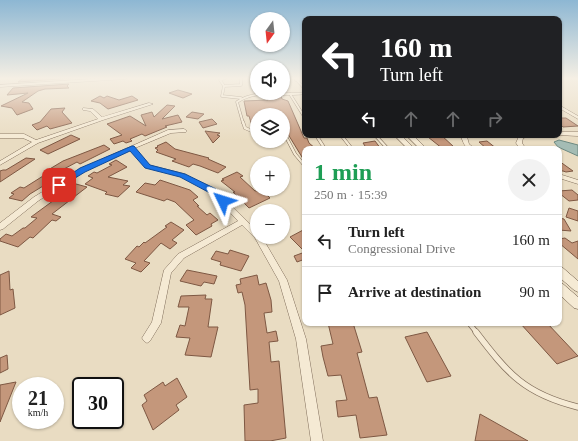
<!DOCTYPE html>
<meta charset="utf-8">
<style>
body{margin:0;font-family:Georgia,serif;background:#f2f2f2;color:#222;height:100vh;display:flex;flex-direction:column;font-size:15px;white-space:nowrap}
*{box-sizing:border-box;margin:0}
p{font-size:13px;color:#767676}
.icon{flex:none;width:22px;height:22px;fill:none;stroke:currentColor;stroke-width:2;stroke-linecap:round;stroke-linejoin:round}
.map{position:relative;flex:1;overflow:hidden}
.side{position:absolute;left:302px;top:146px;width:260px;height:180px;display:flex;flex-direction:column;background:#fff;border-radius:8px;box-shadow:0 1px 3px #0004}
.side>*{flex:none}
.guide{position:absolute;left:302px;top:16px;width:260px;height:122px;border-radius:8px;box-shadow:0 1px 3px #0004;background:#202124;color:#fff;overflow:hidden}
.needle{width:26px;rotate:195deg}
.buttons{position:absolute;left:250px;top:12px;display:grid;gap:8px}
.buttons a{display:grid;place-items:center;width:40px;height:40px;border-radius:50%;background:#fff;box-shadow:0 1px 3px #0004;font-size:20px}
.speed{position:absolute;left:12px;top:377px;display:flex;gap:8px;font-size:20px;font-weight:700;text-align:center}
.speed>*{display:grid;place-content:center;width:52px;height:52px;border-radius:50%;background:#fff;box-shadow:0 1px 3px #0004;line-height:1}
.speed small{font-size:10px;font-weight:400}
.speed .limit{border:2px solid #111;border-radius:6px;background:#fff;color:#111}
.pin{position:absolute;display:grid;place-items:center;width:34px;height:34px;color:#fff;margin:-17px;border-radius:8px;box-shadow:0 2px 6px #0006}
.me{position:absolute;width:44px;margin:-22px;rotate:311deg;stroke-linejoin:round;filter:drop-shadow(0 0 3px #0008)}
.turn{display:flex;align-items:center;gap:14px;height:84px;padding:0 12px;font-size:18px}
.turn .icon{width:52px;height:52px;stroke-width:2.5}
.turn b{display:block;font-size:28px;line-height:34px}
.lanes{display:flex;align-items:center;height:38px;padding:0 12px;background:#0003;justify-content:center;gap:20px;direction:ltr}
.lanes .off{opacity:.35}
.round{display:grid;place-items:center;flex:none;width:42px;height:42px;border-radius:21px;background:#f2f2f2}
.overview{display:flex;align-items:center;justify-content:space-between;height:68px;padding:0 12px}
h1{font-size:24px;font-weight:600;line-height:30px;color:#1e9e55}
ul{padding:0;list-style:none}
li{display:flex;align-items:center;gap:12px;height:52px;padding:0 12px;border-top:1px solid #e0e0e0}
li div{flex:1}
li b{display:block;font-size:15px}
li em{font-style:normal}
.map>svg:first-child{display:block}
.water{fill:#a4bcb4;stroke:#6c8981}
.building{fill:#c4977b;stroke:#7e5843}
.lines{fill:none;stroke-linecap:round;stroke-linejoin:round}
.service-far3-casing{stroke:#816e5b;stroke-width:3}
.service-far2-casing{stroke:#816e5b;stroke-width:3.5}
.service-far1-casing{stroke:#816e5b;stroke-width:5.5}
.service-casing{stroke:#816e5b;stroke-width:7}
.minor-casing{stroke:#816e5b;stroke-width:1}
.secondary-casing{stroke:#624f3e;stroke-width:1}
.service-far3{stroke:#f5ead4;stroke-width:2}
.service-far2{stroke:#f5ead4;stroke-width:2.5}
.service-far1{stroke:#f5ead4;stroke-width:4}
.service{stroke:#f5ead4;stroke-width:5.5}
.minor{fill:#f5ead4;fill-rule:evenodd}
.secondary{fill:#f5ead4;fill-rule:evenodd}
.route{fill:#1a73e8;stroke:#114b97}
</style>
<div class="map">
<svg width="578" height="441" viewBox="0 0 578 441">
<rect width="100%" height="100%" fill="#e9dcc2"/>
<path class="water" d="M559,140L578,145V156L558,147L554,142Z"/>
<g class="building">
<path d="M23,78H73L18,82Z"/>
<path d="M69,84L67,86L69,88L45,89L38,91L22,102L29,103L33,109L17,115L12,108L1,106L28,93L7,95L13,88Z"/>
<path d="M178,90L192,94L183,98L169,93Z"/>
<path d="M100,96L104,98L107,96L119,100L132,96L138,100L108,109L100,103L91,101Z"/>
<path d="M278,96H281L282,99L288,101L304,138H307L309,143L316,149H305V162L283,126V115H257V126H252L249,116H247L244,101L268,100L267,97Z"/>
<path d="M167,105L175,106L162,119L178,115L182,122L165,126L167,127L145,136L142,134L130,139L132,141L126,143L123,141L114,144L110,139L122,135L107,124L130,116L146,126L141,115L152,112L154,117Z"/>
<path d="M65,108L62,112L72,123L50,129L47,126L37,130L32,125L40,122L51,109Z"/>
<path d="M192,112L204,114L198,119L186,117Z"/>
<path d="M559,118H566L578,126L563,127L559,123Z"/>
<path d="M212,119L217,124L203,128L199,122Z"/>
<path d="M205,131L220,133L217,135L220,136L213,143Z"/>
<path d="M71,135L80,139L48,154L40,150Z"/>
<path d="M441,135L454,147L456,149H443L428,137Z"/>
<path d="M375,141L381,149H367L363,143Z"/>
<path d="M487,141L497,149H487L479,142Z"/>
<path d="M166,142L175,149L209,158L208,159L226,167L218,173L200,166L193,164L189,167L172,161L176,159L156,152L158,150L155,148L158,147L157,146Z"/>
<path d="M104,145L110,149L80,164L77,162L62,170L66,172L30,194L22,201L9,198L14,194L11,193L20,187L24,188L51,171L48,170L63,161Z"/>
<path d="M26,158L35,159L0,182V171L3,170H6Z"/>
<path d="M116,160L127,167L108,177L128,181L123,185L130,186L118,197L105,194L107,192L85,184L93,178L88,176L94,172L97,173L112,165L109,164Z"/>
<path d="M559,161L573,171L566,172L563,171H559Z"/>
<path d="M237,172L243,176L240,177L255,191L262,190L270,198L249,208L233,192H235L221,181L224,180L222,179Z"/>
<path d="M160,180L190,190L198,197L193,200L199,206H197L207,215L210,213L218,220L211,224L212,226L196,235L186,225L194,220L175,202L167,199L164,201L136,192L145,183L155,185Z"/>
<path d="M76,184L87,187L52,214L61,217L56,221L52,220L33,238L30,237L18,247L0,241V239L6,234L12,236L23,228H25L37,218L31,217Z"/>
<path d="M572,190L578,195V200L569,201L559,193V191Z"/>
<path d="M569,208L578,211V221L566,217Z"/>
<path d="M559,218L564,219L571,231L559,230Z"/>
<path d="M171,222L184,230L172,240L177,243L170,249L161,243L144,261L150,263L141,272L131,268L136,263L125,259L137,246L139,247L144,242L145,243L167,227L165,226Z"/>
<path d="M305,229V259L297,262L294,256L305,252L290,237Z"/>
<path d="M565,238L572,243L578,241V259L559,243V239Z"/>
<path d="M230,250L249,256L241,271L220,265L221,262L211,259L216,251L228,254Z"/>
<path d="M187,270L217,276L214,284L204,282L201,286L180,281Z"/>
<path d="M9,271L10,290L13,289L15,308L0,315V275Z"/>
<path d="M257,275L259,285L266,283L271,300L272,312L264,313L267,333L276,331L278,341L269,342L271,362L279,361L286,438L270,441H245L244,405L258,403V389L250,390L245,305L242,292L238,293L236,285L241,284L240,279Z"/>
<path d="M206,295L205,299H212L208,327H218L211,357L185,355L190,338L176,337L180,325L185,326L189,307H178L181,296Z"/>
<path d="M328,323H353L362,352L357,353L369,398L377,397L387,435L360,438L356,415L338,417L336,401L347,400L341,375L328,376L323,357L321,346L333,344Z"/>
<path d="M520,323H547L578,356L557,364Z"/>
<path d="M427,332L451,376L427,382L405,337Z"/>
<path d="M7,355L8,369L0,373V358Z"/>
<path d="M177,378L187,397L176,405L179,410L153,430L142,405L147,401L144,395L163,382L165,386Z"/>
<path d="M16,382L0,422V385Z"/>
<path d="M480,414L528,441H475Z"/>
</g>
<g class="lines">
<g class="service-far3-casing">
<g id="service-far3">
<path d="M241,78V85L224,86L222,96L241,98"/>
<path d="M295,78L305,89"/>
<path d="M296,80L305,79"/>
<path d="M224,86L220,80L225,78"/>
<path d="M290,94L305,118"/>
<path d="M243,123L237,102C257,88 282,97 305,93"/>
</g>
</g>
<g class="service-far2-casing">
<g id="service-far2">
<path d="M243,122L245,128L252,131H257"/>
<path d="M283,131L295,154L305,166"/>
<path d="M316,135L325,149"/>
<path d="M341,135L352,149"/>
<path d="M375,135L388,149"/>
</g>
</g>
<g class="service-far1-casing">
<path id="service-far1" d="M469,323L477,333"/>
</g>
<g class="service-casing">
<path id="service" d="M476,332C508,374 525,394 578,407"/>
</g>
<g class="minor-casing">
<g id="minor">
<path d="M106,78H127L125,79L0,87V85Z"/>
<path d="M149,103L153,104L103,120L38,143L0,165V161L32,142L23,138H0V134H24L36,140L98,119L90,111L83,110V108L93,109L102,117Z"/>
<path d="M559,105L578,116V119L559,108Z"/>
<path d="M184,129L187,131L186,132L171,133L135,148L149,165L185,174L215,190L257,231V237H262L287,280L306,339L323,441H311L296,339L279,281L255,238L242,225L184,258L171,273L161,323L150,341L147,343L144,341L142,338L152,322L164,270L178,254L238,221L211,192L181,176L145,167L131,150L84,171L38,201L3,229L0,230V223L34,197L80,169L168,130Z"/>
<path d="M559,132H578V136L557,135H559Z"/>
<path d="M464,135L467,137L469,144L475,149C465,149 465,146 461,137Z"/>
<path d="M524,135H536L523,138L522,143L526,149H520L516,143L519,136Z"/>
<path d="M559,174L578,180V184L559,178Z"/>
</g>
</g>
<g class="secondary-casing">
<g id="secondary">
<path d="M394,135H401L415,149H408Z"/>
<path d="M406,135H413L427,149H420Z"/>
<path d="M559,267L563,268L578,281V292L574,290L559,277Z"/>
<path d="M559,282L563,284L578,297V309L574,308L559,294Z"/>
</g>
</g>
<use href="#service-far3" class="service-far3"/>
<use href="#service-far2" class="service-far2"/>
<use href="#service-far1" class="service-far1"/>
<use href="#service" class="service"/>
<use href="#minor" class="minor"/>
<use href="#secondary" class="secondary"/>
</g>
<linearGradient id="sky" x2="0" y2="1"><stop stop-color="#8db7d3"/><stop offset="0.56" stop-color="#f5efe4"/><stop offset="1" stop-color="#f5efe4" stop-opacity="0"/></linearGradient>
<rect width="578" height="140" fill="url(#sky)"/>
<path class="route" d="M132,146H134L150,165L185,174L216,189L227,201L223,204L220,203L210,193L180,177L145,168L130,151L85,172L62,186L59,187L55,185L80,168Z"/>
</svg>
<div class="buttons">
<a><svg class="needle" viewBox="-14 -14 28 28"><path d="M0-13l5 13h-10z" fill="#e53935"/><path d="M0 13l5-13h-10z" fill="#767676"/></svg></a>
<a><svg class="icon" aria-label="sound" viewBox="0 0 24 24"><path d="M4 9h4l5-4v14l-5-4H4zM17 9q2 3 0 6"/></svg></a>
<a><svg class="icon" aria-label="layers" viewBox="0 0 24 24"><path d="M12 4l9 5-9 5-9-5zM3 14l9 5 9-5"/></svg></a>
<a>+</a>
<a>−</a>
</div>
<div class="speed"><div>21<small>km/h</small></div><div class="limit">30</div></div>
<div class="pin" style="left:59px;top:185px;background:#d93025"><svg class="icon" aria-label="arrive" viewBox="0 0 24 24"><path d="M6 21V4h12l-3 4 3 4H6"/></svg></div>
<svg class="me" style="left:223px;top:201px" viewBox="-20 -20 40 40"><path d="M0-17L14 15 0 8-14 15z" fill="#1a73e8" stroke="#fff" stroke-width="4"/></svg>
<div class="guide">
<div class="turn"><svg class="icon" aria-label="left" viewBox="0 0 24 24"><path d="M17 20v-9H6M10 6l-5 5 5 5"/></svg><div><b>160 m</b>Turn left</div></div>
<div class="lanes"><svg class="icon" aria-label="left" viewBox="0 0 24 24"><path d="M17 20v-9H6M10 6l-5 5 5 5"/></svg><svg class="icon off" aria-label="ahead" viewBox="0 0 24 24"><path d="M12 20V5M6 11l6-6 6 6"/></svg><svg class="icon off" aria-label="ahead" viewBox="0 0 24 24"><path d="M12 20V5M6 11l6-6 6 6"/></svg><svg class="icon off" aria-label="right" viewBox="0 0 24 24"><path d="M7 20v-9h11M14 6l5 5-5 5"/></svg></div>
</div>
<section class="side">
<div class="overview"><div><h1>1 min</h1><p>250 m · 15:39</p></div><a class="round"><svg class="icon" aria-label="close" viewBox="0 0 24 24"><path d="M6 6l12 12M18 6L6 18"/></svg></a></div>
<ul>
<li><svg class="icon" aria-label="left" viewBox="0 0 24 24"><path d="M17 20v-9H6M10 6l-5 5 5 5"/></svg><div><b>Turn left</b><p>Congressional Drive</p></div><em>160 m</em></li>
<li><svg class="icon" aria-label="arrive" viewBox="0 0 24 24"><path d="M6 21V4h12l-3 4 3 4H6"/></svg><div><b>Arrive at destination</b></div><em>90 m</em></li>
</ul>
</section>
</div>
